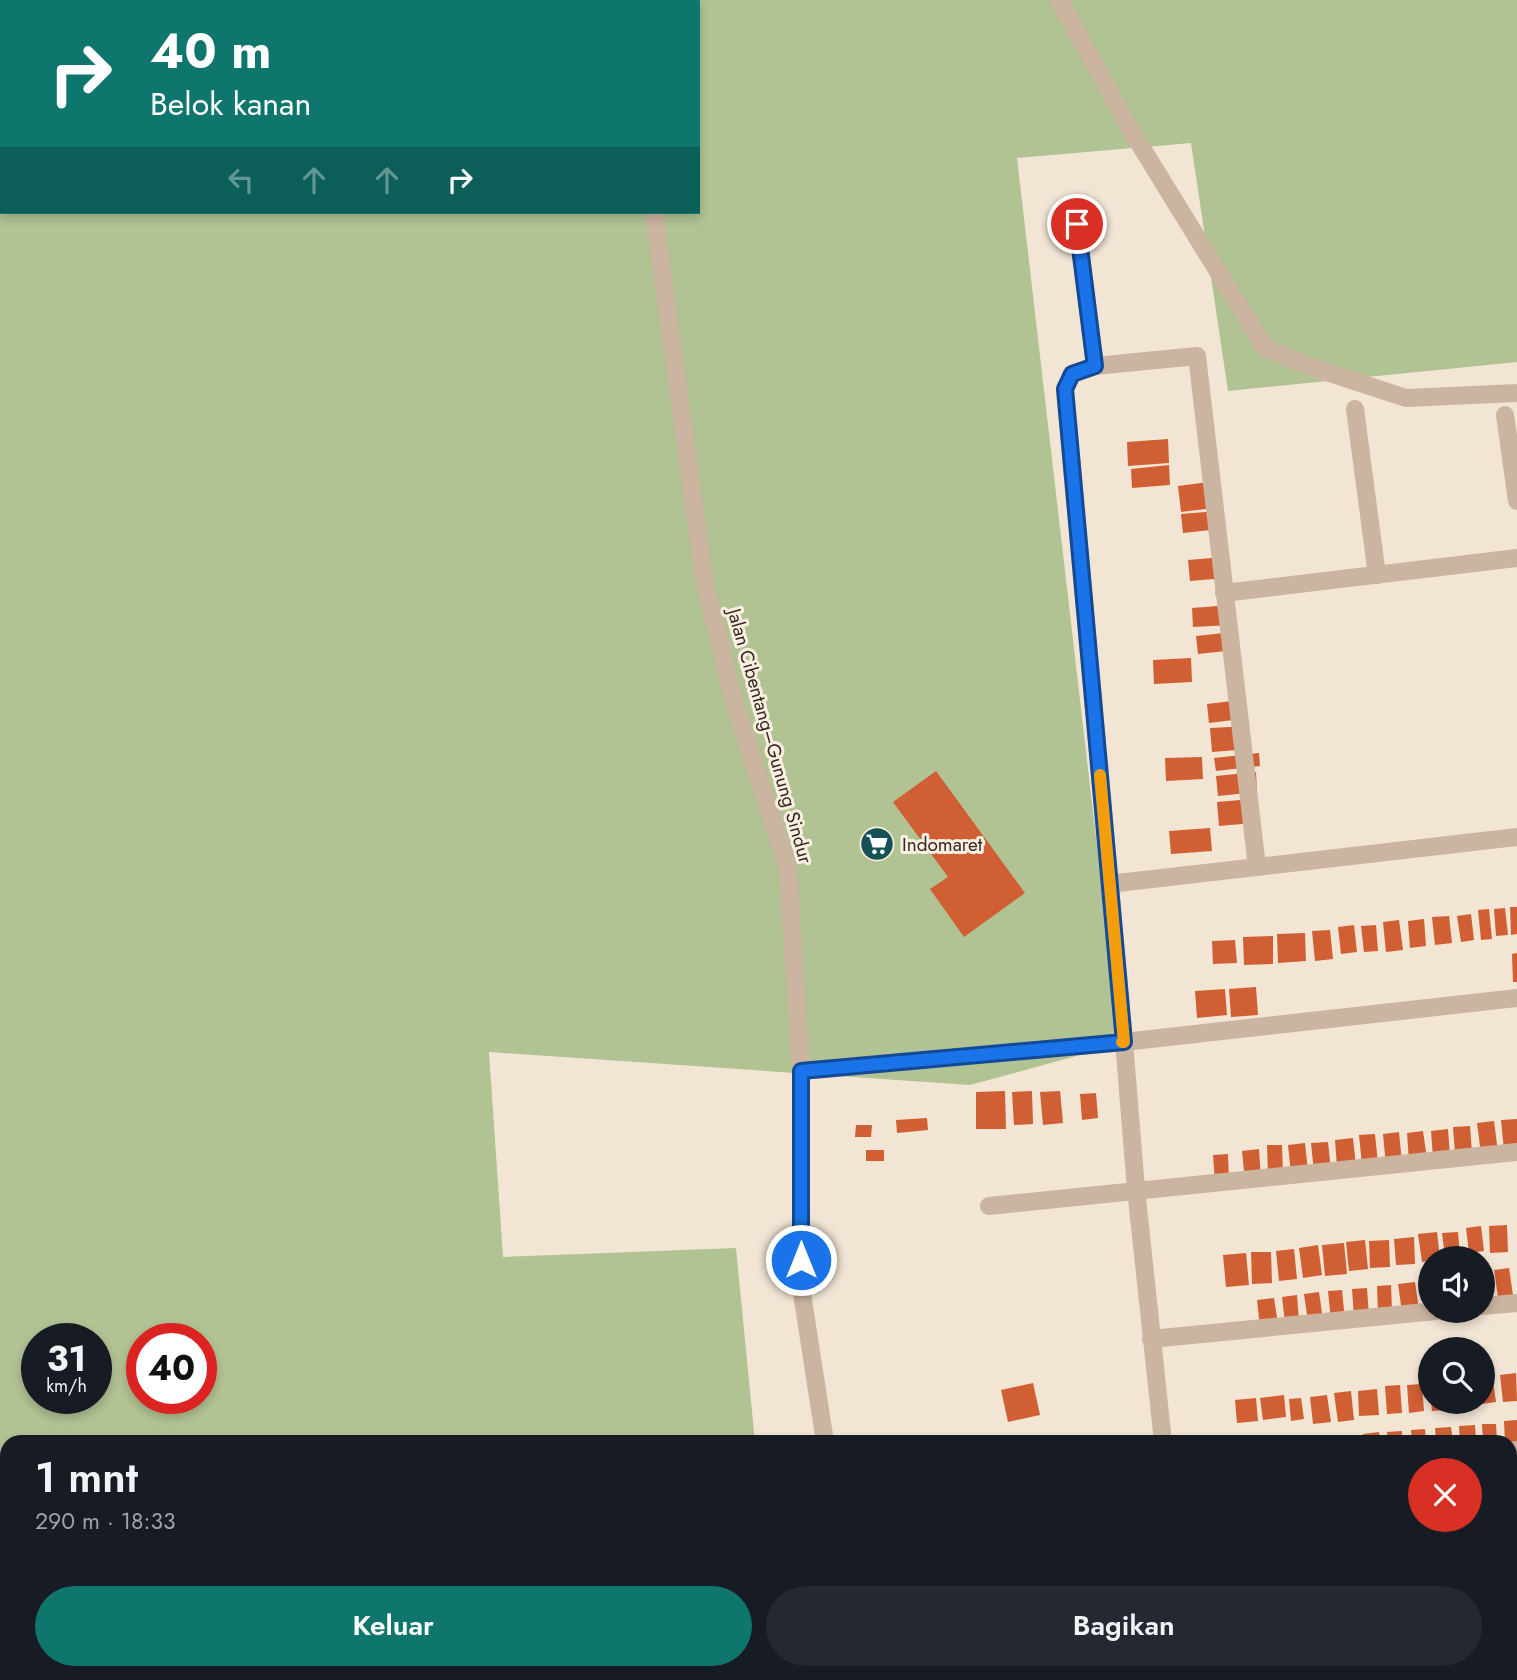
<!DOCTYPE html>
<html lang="id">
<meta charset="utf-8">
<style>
body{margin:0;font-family:Jost,sans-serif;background:#242831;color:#f1f3f6;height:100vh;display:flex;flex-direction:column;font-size:26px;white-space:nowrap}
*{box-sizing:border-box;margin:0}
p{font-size:23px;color:#9ea1a6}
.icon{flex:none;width:38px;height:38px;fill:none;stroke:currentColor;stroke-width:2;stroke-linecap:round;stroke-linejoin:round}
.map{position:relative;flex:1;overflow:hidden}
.details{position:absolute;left:0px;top:1435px;width:1517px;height:245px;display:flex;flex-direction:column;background:#171b24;border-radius:21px 21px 0 0;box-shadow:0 4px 10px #0003}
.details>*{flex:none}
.hud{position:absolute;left:0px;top:0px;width:700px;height:214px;box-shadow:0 4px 10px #0003;background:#0f766e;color:#fff;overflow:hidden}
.fabs{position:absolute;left:1418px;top:1246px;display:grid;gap:14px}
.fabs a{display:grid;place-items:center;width:77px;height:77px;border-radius:50%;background:#171b24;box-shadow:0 4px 10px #0003;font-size:35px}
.speed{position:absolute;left:21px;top:1323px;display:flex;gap:14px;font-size:35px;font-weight:700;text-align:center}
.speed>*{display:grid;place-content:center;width:91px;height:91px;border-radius:50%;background:#171b24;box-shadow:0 4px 10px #0003;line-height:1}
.speed small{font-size:18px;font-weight:400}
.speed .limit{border:10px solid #d22;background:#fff;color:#111}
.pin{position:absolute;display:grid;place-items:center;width:60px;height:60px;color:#fff;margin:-30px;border:4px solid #fff;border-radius:50%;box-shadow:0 2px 7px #0007}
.me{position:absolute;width:77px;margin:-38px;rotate:0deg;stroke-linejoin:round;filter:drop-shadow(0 0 5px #0008)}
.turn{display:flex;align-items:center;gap:24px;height:147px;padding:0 35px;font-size:32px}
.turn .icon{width:91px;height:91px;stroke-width:2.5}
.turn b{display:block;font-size:49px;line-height:60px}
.lanes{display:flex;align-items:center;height:66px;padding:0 35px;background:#0003;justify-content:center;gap:35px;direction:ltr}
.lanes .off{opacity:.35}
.round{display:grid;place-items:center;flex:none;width:74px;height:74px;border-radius:37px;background:#242831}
.headline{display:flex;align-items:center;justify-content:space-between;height:119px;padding:0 35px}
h1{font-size:42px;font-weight:600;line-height:52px}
.action{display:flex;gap:14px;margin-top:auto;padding:14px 35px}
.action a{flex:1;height:80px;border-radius:42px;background:#0f766e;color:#fff;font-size:28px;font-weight:600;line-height:80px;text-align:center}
.action a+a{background:#242831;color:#f1f3f6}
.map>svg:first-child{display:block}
.green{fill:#b1c293;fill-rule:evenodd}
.building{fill:#d05f34}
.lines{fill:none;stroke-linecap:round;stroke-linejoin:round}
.minor{stroke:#cbb5a0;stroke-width:18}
.route-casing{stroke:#114b97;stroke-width:18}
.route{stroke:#1a73e8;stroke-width:12}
.slow{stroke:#f59e0b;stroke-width:12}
.labels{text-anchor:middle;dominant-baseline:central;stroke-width:6;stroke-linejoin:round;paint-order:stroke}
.street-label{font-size:19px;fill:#342924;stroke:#faefe0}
.poi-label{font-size:19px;fill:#342924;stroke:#faefe0;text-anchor:start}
</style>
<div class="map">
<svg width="1517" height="1680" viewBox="0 0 1517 1680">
<rect width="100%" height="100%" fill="#f2e5d4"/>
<path class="green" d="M0,0H1517V362L1228,391L1191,143L1017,158L1120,1044L970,1085L489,1052L503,1257L736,1248L755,1442H7V1673H548L547,1680H0ZM2,2H698V212H2ZM37,1339H96V1398H37ZM142,1339H201V1398H142Z"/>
<g class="building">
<path d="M1168,439L1169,463L1128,466L1127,442Z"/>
<path d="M1169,465L1170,485L1132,488L1131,469Z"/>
<path d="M1217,481L1221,507L1181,512L1178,486Z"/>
<path d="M1218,511L1220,529L1183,533L1181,514Z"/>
<path d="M1224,557L1226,578L1190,581L1188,560Z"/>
<path d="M1231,605L1232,625L1193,627L1192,608Z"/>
<path d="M1233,632L1235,650L1198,654L1196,636Z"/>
<path d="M1191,658L1192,682L1154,684L1153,660Z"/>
<path d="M1241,700L1242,719L1209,723L1207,704Z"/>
<path d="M1249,726L1250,749L1212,752L1210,728Z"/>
<path d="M1259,753L1260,766L1216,771L1214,758Z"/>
<path d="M1202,757L1203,779L1166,781L1165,758Z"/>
<path d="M936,771L1025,893L964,937L930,889L948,877L893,802Z"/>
<path d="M1256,772L1257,792L1218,796L1216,776Z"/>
<path d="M1251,799L1253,823L1219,826L1217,802Z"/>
<path d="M1210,828L1212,851L1171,854L1169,831Z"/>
<path d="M1510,907H1517V934L1511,935Z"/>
<path d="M1505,908L1508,935L1496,936L1494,909Z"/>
<path d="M1489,909L1492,939L1481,940L1478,910Z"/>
<path d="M1471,914L1474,940L1461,942L1457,916Z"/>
<path d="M1449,916L1452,943L1435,945L1432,917Z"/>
<path d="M1424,919L1426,946L1410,948L1408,921Z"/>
<path d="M1399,920L1403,950L1386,952L1383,922Z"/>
<path d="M1354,925L1357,952L1341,954L1338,927Z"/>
<path d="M1376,925L1378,951L1364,952L1361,926Z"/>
<path d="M1330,930L1333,959L1315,961L1312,931Z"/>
<path d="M1305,933L1306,961L1278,963L1277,934Z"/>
<path d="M1273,936V964L1244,965L1243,937Z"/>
<path d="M1235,940L1237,963L1213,964L1212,941Z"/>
<path d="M1517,953V982H1513L1512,954Z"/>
<path d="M1256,987L1258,1015L1231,1017L1229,989Z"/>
<path d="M1225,989L1227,1015L1197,1018L1195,991Z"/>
<path d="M1005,1091L1006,1129H976V1092Z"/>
<path d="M1032,1091L1033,1124L1014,1125L1012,1092Z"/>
<path d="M1060,1091L1063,1123L1043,1125L1040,1092Z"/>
<path d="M1096,1093L1098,1118L1082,1120L1080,1094Z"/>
<path d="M927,1118L928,1130L897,1133L896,1120Z"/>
<path d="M1517,1119V1149L1504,1150L1501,1120Z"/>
<path d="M1494,1121L1498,1152L1481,1154L1477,1123Z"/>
<path d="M856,1125H872L871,1137H855Z"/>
<path d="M1470,1126L1472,1153L1455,1154L1453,1127Z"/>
<path d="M1448,1129L1450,1156L1433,1158L1431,1131Z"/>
<path d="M1423,1131L1427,1159L1409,1161L1407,1133Z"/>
<path d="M1399,1132L1402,1163L1386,1165L1383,1134Z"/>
<path d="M1375,1134L1378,1163L1362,1165L1359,1135Z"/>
<path d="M1353,1138L1356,1166L1337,1167L1335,1140Z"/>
<path d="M1328,1142L1331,1170L1314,1172L1311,1143Z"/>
<path d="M1305,1143L1308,1172L1291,1174L1288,1145Z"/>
<path d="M1267,1145H1282L1283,1174L1268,1175Z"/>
<path d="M1259,1149L1261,1180L1245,1181L1242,1151Z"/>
<rect x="866" y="1150" width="18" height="11"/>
<path d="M1228,1154L1229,1181L1215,1182L1213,1155Z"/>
<path d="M1507,1225L1508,1252L1490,1253L1489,1226Z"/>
<path d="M1481,1226L1484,1251L1469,1253L1466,1228Z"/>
<path d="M1437,1232L1440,1258H1430V1261L1422,1262L1418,1234Z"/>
<path d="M1458,1232L1460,1256L1445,1257L1442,1233Z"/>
<path d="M1414,1237L1415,1264L1396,1265L1394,1239Z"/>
<path d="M1365,1240L1368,1269L1349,1271L1346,1242Z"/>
<path d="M1389,1240L1390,1267L1370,1268L1369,1241Z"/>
<path d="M1344,1243L1347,1274L1325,1276L1322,1245Z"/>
<path d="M1318,1245L1322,1275L1303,1278L1299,1248Z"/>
<path d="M1294,1249L1297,1279L1279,1281L1276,1251Z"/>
<path d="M1251,1252H1271L1272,1283L1252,1284Z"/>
<path d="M1246,1253L1249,1285L1226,1287L1223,1255Z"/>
<path d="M1509,1268L1513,1295L1498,1297L1494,1270Z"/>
<path d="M1415,1282L1419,1310L1402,1312L1398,1284Z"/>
<path d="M1391,1285L1392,1310L1378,1311L1377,1286Z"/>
<path d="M1367,1288L1369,1316L1354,1317L1352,1289Z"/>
<path d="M1342,1290L1345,1320L1331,1321L1328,1291Z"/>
<path d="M1319,1292L1323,1320L1308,1322L1304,1294Z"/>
<path d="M1297,1295L1299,1321L1285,1323L1282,1297Z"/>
<path d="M1274,1298L1278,1324L1260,1327L1257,1300Z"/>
<path d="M1516,1373L1517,1401L1503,1402L1500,1375Z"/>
<path d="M1492,1374L1496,1402L1482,1404V1376Z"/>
<path d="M1033,1383L1040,1415L1008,1422L1001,1390Z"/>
<path d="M1422,1384L1424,1411L1409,1413L1407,1385Z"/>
<path d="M1400,1385L1402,1413L1387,1414L1385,1386Z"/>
<path d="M1377,1389L1379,1415L1359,1416L1358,1391Z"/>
<path d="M1351,1391L1354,1420L1338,1422L1334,1393Z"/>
<path d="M1284,1395L1286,1417L1263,1420L1260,1398Z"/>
<path d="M1327,1395L1331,1422L1313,1424L1310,1397Z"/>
<path d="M1256,1398L1258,1421L1237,1423L1235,1400Z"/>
<path d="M1301,1398L1304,1419L1291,1421L1289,1399Z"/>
<path d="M1431,1402H1447L1448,1410L1432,1411Z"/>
<path d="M1517,1420V1449H1510V1442H1505L1504,1421Z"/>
<path d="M1482,1424H1496L1497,1442H1483Z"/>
<path d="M1475,1425L1476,1442H1460L1459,1426Z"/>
<path d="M1451,1427L1453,1442H1436L1435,1428Z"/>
<path d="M1425,1429L1426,1442H1412L1411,1430Z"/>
<path d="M1402,1431V1442H1388L1387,1432Z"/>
<path d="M1379,1432L1380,1442H1364L1363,1434Z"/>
<path d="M1363,1673H1386L1385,1680H1362Z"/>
</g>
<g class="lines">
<g class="minor">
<path d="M340,0L343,2"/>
<path d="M644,0V2"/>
<path d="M1059,0L1129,127L1265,348L1308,366L1406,398L1517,393"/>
<path d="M654,212L704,579L734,702L788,869L801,1071V1287L825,1442"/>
<path d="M1077,224L1095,366"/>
<path d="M1355,409L1377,575"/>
<path d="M1505,415L1517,501"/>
<path d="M1224,593L1517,558"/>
<path d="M1257,867L1197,356L1095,366L1072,374L1065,389L1124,1042L1517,998"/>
<path d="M1109,884L1517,837"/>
<path d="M801,1071L1124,1042L1136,1189L1163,1442"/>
<path d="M989,1206L1517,1152"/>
<path d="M1482,1306L1517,1303"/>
<path d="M1151,1339L1436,1311"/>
<path d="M1510,1451L1517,1450"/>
<path d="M1510,1583L1517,1585"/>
<path d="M860,1673L861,1680"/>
<path d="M1284,1673V1680"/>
<path d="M1317,1680L1319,1673"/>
<path d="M1472,1680L1473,1673"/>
</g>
</g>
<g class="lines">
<g class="route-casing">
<path id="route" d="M801,1260V1071L1124,1042L1065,389L1072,374L1095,366L1077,224"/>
</g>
<use href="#route" class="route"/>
<path class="slow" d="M1100,775L1124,1042H1122"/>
</g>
<defs>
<g id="supermarket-disc" transform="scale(1.75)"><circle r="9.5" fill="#165158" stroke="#faefe0"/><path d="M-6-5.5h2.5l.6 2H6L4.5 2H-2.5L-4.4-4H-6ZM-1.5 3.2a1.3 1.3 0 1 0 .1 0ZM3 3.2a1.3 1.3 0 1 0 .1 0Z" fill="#fff"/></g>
</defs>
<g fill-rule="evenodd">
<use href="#supermarket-disc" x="877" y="844"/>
</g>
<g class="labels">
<g class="street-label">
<text transform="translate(770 736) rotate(74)">Jalan Cibentang–Gunung Sindur</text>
</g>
<g class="poi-label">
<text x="902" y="844">Indomaret</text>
</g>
</g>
</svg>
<div class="fabs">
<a><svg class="icon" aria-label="sound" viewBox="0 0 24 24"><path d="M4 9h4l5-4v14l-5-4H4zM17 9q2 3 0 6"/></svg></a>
<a><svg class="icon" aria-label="search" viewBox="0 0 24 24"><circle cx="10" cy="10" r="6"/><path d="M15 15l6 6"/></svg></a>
</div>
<div class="speed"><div>31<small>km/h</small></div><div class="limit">40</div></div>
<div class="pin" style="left:1077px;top:224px;background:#d93025"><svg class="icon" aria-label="arrive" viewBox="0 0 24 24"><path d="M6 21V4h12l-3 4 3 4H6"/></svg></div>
<svg class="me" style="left:801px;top:1260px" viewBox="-20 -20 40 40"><circle r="17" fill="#1a73e8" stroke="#fff" stroke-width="3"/><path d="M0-11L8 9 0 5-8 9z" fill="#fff"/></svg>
<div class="hud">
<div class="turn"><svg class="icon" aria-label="right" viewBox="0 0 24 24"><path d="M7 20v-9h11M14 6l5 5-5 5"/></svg><div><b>40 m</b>Belok kanan</div></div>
<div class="lanes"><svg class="icon off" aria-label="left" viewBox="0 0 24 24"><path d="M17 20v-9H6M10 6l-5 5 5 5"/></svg><svg class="icon off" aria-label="ahead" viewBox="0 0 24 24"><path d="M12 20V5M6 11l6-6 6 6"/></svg><svg class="icon off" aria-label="ahead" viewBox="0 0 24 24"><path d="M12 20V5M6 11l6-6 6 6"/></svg><svg class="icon" aria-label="right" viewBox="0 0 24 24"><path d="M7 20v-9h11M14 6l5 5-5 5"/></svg></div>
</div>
<section class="details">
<div class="headline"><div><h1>1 mnt</h1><p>290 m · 18:33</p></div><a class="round" style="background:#d93025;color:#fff"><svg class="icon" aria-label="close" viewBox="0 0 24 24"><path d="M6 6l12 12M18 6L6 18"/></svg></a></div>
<div class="action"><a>Keluar</a><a>Bagikan</a></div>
</section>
</div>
